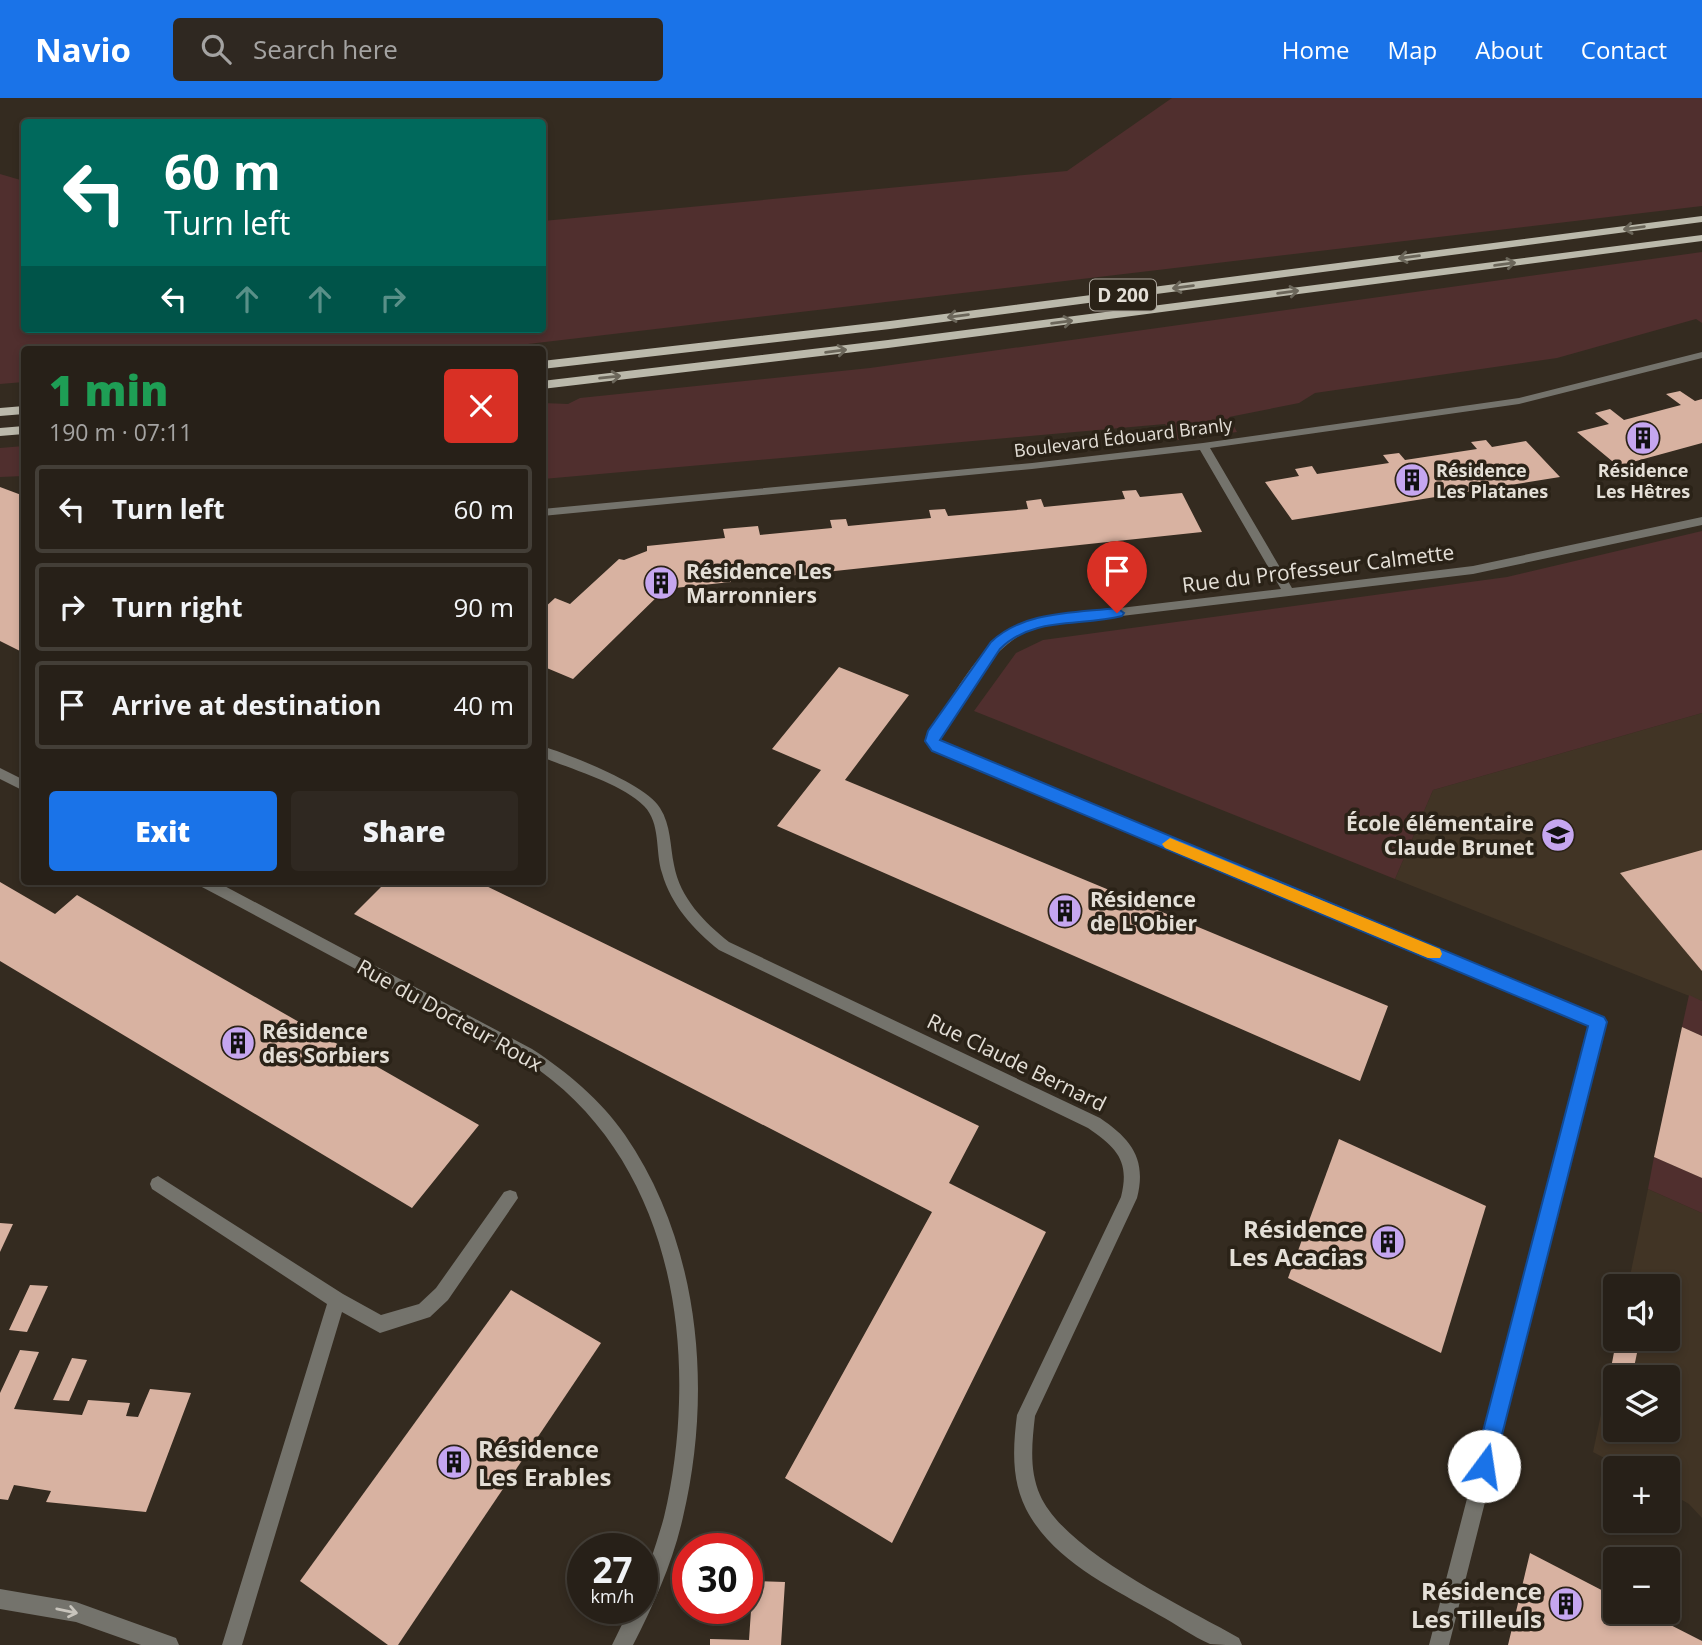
<!DOCTYPE html>
<meta charset="utf-8">
<style>
body{margin:0;font-family:"Open Sans",sans-serif;background:#2f2821;color:#f1f3f6;height:100vh;display:flex;flex-direction:column;font-size:26px;white-space:nowrap}
*{box-sizing:border-box;margin:0}
p{font-size:23px;color:#a4a3a2}
.icon{flex:none;width:38px;height:38px;fill:none;stroke:currentColor;stroke-width:2;stroke-linecap:round;stroke-linejoin:round}
.map{position:relative;flex:1;overflow:hidden}
.details{position:absolute;left:21px;top:248px;width:525px;height:539px;display:flex;flex-direction:column;background:#272018;border-radius:7px;box-shadow:0 4px 10px #0003,0 0 0 2px #433e37}
.details>*{flex:none}
.banner{position:absolute;left:21px;top:21px;width:525px;height:214px;border-radius:7px;box-shadow:0 4px 10px #0003,0 0 0 2px #433e37;background:#00695c;color:#fff;overflow:hidden}
.fabs{position:absolute;left:1603px;top:1176px;display:grid;gap:14px}
.fabs a{display:grid;place-items:center;width:77px;height:77px;border-radius:7px;background:#272018;box-shadow:0 4px 10px #0003,0 0 0 2px #433e37;font-size:35px}
.speed{position:absolute;left:567px;top:1435px;display:flex;gap:14px;font-size:35px;font-weight:700;text-align:center}
.speed>*{display:grid;place-content:center;width:91px;height:91px;border-radius:50%;background:#272018;box-shadow:0 4px 10px #0003,0 0 0 2px #433e37;line-height:1}
.speed small{font-size:18px;font-weight:400}
.speed .limit{border:10px solid #d22;background:#fff;color:#111}
.pin{position:absolute;display:grid;place-items:center;width:60px;height:60px;color:#fff;margin:-72px -30px;border-radius:50% 50% 50% 0;rotate:-45deg;box-shadow:0 0 7px #0007}
.pin .icon{rotate:45deg}
.me{position:absolute;width:77px;margin:-38px;rotate:14deg;stroke-linejoin:round;filter:drop-shadow(0 0 5px #0008)}
.turn{display:flex;align-items:center;gap:24px;height:147px;padding:0 28px;font-size:32px}
.turn .icon{width:91px;height:91px;stroke-width:2.5}
.turn b{display:block;font-size:49px;line-height:60px}
.lanes{display:flex;align-items:center;height:66px;padding:0 28px;background:#0003;justify-content:center;gap:35px;direction:ltr}
.lanes .off{opacity:.35}
.round{display:grid;place-items:center;flex:none;width:74px;height:74px;border-radius:7px;background:#2f2821}
.head{display:flex;align-items:center;justify-content:space-between;height:119px;padding:0 28px}
h1{font-size:42px;font-weight:800;line-height:52px;color:#1e9e55}
.button{display:flex;gap:14px;margin-top:auto;padding:14px 28px}
.button a{flex:1;height:80px;border-radius:7px;background:#1a73e8;color:#fff;font-size:28px;font-weight:800;line-height:80px;text-align:center}
.button a+a{background:#2f2821;color:#f1f3f6}
ul{padding:0;list-style:none}
li{display:flex;align-items:center;gap:21px;height:88px;margin:0 14px 10px;padding:0 14px;border:4px solid #433e37;border-radius:7px}
li div{flex:1}
li b{display:block;font-size:26px}
li em{font-style:normal}
header{display:flex;align-items:center;gap:42px;box-sizing:border-box;height:98px;padding:0 35px;background:#1a73e8;color:#fff}
header strong{font-size:33px}
nav{display:flex;gap:38px;margin-inline-start:auto;font-size:24px}
.search{width:490px;height:63px;background:#2f2821;display:flex;align-items:center;gap:18px;box-sizing:border-box;padding:0 24px;border-radius:7px;color:#a4a3a2;font-size:26px}
.map>svg:first-child{display:block}
.built{fill:#413425;fill-rule:evenodd}
.green{fill:#502f2e}
.building{fill:#d8b2a1}
.lines{fill:none;stroke-linecap:round;stroke-linejoin:round}
.service{fill:#74736c;fill-rule:evenodd}
.minor{fill:#74736c;fill-rule:evenodd}
.primary{fill:#bbb9ab;fill-rule:evenodd}
.oneway{stroke:#6b665a}
.oneway2{stroke:#c8c4bc}
.route{fill:#1a73e8;stroke:#114b97;stroke-width:2}
.slow{fill:#f59e0b}
.labels{text-anchor:middle;dominant-baseline:central;stroke-width:7;stroke-linejoin:round;paint-order:stroke}
.far-street-label{font-size:18px;fill:#e4dfd7;stroke:#2a2217}
.far-poi-label{font-size:18px;font-weight:bold;fill:#e4dfd7;stroke:#2a2217;text-anchor:start}
.shield{fill:#2a2217;stroke:#aca69d;stroke-width:2}
.shield-label{font-size:19px;font-weight:bold;fill:#e4dfd7}
.street-label{font-size:21px;fill:#e4dfd7;stroke:#2a2217}
.poi-label{font-size:21px;font-weight:bold;fill:#e4dfd7;stroke:#2a2217;text-anchor:start}
.near-poi-label{font-size:24px;font-weight:bold;fill:#e4dfd7;stroke:#2a2217;text-anchor:end}
</style>
<header>
<strong>Navio</strong>
<div class="search"><svg class="icon" aria-label="search" viewBox="0 0 24 24"><circle cx="10" cy="10" r="6"/><path d="M15 15l6 6"/></svg>Search here</div>
<nav><a>Home</a><a>Map</a><a>About</a><a>Contact</a></nav>
</header>
<div class="map">
<svg width="1702" height="1547" viewBox="0 0 1702 1547">
<rect width="100%" height="100%" fill="#342b20"/>
<g class="built">
<path d="M1702,615V903L1395,781L1433,692Z"/>
<path d="M1648,1091L1702,1115V1420L1689,1406L1668,1394V1370H1623L1593,1354L1617,1241H1668V1188H1628ZM1615,1279H1668V1332H1615Z"/>
</g>
<g class="green">
<path d="M1172,0H1702V108L528,246L447,252H24V284L0,286V76L24,83V231H542L543,123L1067,73Z"/>
<path d="M1702,154V225L1696,221L1557,260L1315,295L1299,305L1229,319L1237,334L1178,342L1165,326L543,381V305L568,306L580,300L870,270Z"/>
<path d="M24,348V378L0,379V350Z"/>
<path d="M1702,433V615L1433,692L1395,781L974,613L1016,555L1043,542L1507,479Z"/>
<path d="M1689,897L1702,903V938L1682,929Z"/>
<path d="M1654,1059L1702,1080V1115L1648,1091Z"/>
</g>
<g class="building">
<path d="M1680,293L1695,303L1702,301V345L1618,368L1577,334L1609,326L1595,315L1610,311L1624,322L1681,307L1666,296Z"/>
<path d="M1486,342L1492,349L1526,343L1560,379L1292,422L1265,384L1299,378L1295,371L1312,368L1317,376L1389,365L1383,357L1399,355L1405,362L1477,351L1471,344Z"/>
<path d="M0,389L24,398V552L22,554L0,543Z"/>
<path d="M1136,392L1140,399L1182,395L1202,434L665,491L573,581L542,568V532L548,526L542,524V512L555,500L570,506L619,461L624,462L647,453V448L725,440L723,431L758,428L760,437L832,430L830,422L846,421L848,428L931,420L929,412L945,411L948,418L1028,411L1026,403L1041,401L1044,409L1125,401L1122,393Z"/>
<path d="M839,569L909,597L845,682L1388,908L1360,983L777,728L821,672L772,651Z"/>
<path d="M1702,752V873L1620,775Z"/>
<path d="M0,784L55,816L77,797L479,1027L412,1110L0,863Z"/>
<path d="M386,784H478L979,1028L949,1085L1046,1134L892,1445L785,1380L932,1114L354,816Z"/>
<path d="M1682,929L1702,938V1080L1654,1059Z"/>
<path d="M1339,1041L1486,1108L1441,1255L1288,1180Z"/>
<path d="M0,1125L13,1126L0,1154Z"/>
<path d="M30,1187L48,1188L27,1234L9,1232Z"/>
<path d="M511,1192L601,1245L398,1547H388L300,1483Z"/>
<path d="M1616,1244L1637,1255L1632,1279L1611,1270Z"/>
<path d="M20,1252L39,1254L14,1311L82,1317L88,1302L130,1305L126,1318L138,1319L150,1291L191,1295L146,1414L46,1404L51,1393L14,1387L8,1402L0,1401V1295Z"/>
<path d="M72,1260L87,1262L69,1303L53,1302Z"/>
<path d="M1530,1455L1615,1499V1514H1645L1702,1543V1547H1508Z"/>
<path d="M753,1483L785,1484L781,1547H710V1541L749,1542Z"/>
</g>
<g class="lines">
<path class="service" d="M158,1078L343,1196L381,1217L419,1206L436,1190L504,1094L510,1092L516,1094L518,1100L448,1202L430,1219L380,1235L342,1214L242,1547H222L327,1206L152,1091L150,1086L152,1081Z"/>
<g class="minor">
<path d="M1702,254V260L1519,306L1210,350L1292,490L1473,468L1702,419V427L1473,476L1038,528C998,544 977,578 955,614C950,623 943,632 939,642L942,646L1603,919L1606,924L1449,1547H1429L1590,927L932,652L926,643C930,631 938,621 945,610C968,573 992,533 1036,520L1281,491L1200,352L1032,371L542,418V411L1032,365L1203,345L1519,300Z"/>
<path d="M542,648C570,657 646,686 660,710C671,727 670,748 674,767C680,800 704,824 729,844L1100,1020C1131,1041 1147,1061 1137,1100L1035,1318C1032,1345 1029,1372 1040,1397C1065,1454 1185,1509 1239,1540L1242,1547C1233,1547 1219,1547 1210,1546C1193,1539 1176,1526 1159,1517C1111,1489 1053,1463 1026,1411C1011,1381 1013,1349 1017,1317L1121,1099C1130,1063 1117,1050 1088,1030L719,852C694,832 671,807 662,775C655,754 661,725 644,708C621,685 573,672 542,659Z"/>
<path d="M0,670L24,682V693L0,681Z"/>
<path d="M198,784H217L532,951C567,974 601,1002 625,1037C700,1146 713,1292 683,1419C673,1464 654,1506 633,1547H612L630,1510H642C642,1502 641,1492 642,1484C644,1477 648,1470 650,1464C655,1449 660,1434 664,1419C673,1381 678,1342 679,1304C683,1178 645,1049 539,972C499,944 453,923 410,900C340,863 270,825 200,788Z"/>
<path d="M0,1491L76,1504L176,1540L179,1547H141L76,1524L0,1511Z"/>
</g>
<g class="primary">
<path d="M1702,118V124L890,231L542,271V263L890,223Z"/>
<path d="M1702,137V143L888,250L542,291V283L888,242Z"/>
<path d="M24,308V316L0,318V310Z"/>
<path d="M24,328V336L0,338V330Z"/>
</g>
</g>
<defs><path id="oneway-shaft" d="M-6 0H5M1.5-3L5.5 0L1.5 3" fill="none" stroke-width="1.6" stroke-linecap="round" stroke-linejoin="round" transform="scale(1.75)"/></defs>
<g class="oneway">
<use href="#oneway-shaft" transform="translate(1634 130) rotate(172)"/>
<use href="#oneway-shaft" transform="translate(1409 159) rotate(173)"/>
<use href="#oneway-shaft" transform="translate(1505 166) rotate(-8)"/>
<use href="#oneway-shaft" transform="translate(1183 189) rotate(173)"/>
<use href="#oneway-shaft" transform="translate(1288 194) rotate(-7)"/>
<use href="#oneway-shaft" transform="translate(958 218) rotate(173)"/>
<use href="#oneway-shaft" transform="translate(1062 224) rotate(-7)"/>
<use href="#oneway-shaft" transform="translate(836 253) rotate(-7)"/>
<use href="#oneway-shaft" transform="translate(610 279) rotate(-6)"/>
</g>
<use class="oneway2" href="#oneway-shaft" transform="translate(67 1513) rotate(12)"/>
<path class="route" d="M1117,510L1124,515L1122,518C1080,529 1033,518 1000,551L940,642L1604,919L1607,924L1492,1376L1484,1379L1477,1376L1474,1368L1588,928L932,653L925,643L928,633L991,544C1023,513 1075,515 1117,510Z"/>
<path class="slow" d="M1170,740L1440,851L1442,856L1440,860H1428L1165,750L1162,746Z"/>
<defs>
<g id="building-disc" transform="scale(1.75)"><circle r="9.5" fill="#c5a6f0" stroke="#2a2217"/><path d="M-4-6H4V6H1V3H-1V6H-4ZM-2.5-4.3h1.7v1.8h-1.7ZM.8-4.3h1.7v1.8H.8ZM-2.5-1h1.7V.8h-1.7ZM.8-1h1.7V.8H.8Z" fill="#111"/></g>
<g id="school-disc" transform="scale(1.75)"><circle r="9.5" fill="#c5a6f0" stroke="#2a2217"/><path d="M0-5L7-2L0 1L-7-2ZM-4 1L0 2.5L4 1V4Q0 6-4 4Z" fill="#111"/></g>
</defs>
<g fill-rule="evenodd">
<use href="#building-disc" x="1643" y="340"/>
<use href="#building-disc" x="1412" y="382"/>
<use href="#building-disc" x="661" y="485"/>
<use href="#school-disc" x="1558" y="737"/>
<use href="#building-disc" x="1065" y="813"/>
<use href="#building-disc" x="238" y="945"/>
<use href="#building-disc" x="1388" y="1144"/>
<use href="#building-disc" x="454" y="1364"/>
<use href="#building-disc" x="1566" y="1506"/>
</g>
<g class="labels">
<g class="far-street-label">
<text transform="translate(1123 339) rotate(-7)">Boulevard Édouard Branly</text>
</g>
<g class="far-poi-label">
<text x="1436" y="372">Résidence<tspan x="1436" dy="21">Les Platanes</tspan></text>
<text x="1643" y="372" text-anchor="middle">Résidence<tspan x="1643" dy="21">Les Hêtres</tspan></text>
</g>
<rect class="shield" x="1090" y="181.5" width="66" height="31" rx="5"/>
<g class="shield-label">
<text x="1123" y="197">D 200</text>
</g>
<g class="street-label">
<text transform="translate(1318 470) rotate(-7)">Rue du Professeur Calmette</text>
<text transform="translate(450 917) rotate(29)">Rue du Docteur Roux</text>
<text transform="translate(1017 964) rotate(26)">Rue Claude Bernard</text>
</g>
<g class="poi-label">
<text x="686" y="473">Résidence Les<tspan x="686" dy="24">Marronniers</tspan></text>
<text x="1534" y="725" text-anchor="end">École élémentaire<tspan x="1534" dy="24">Claude Brunet</tspan></text>
<text x="1090" y="801">Résidence<tspan x="1090" dy="24">de L'Obier</tspan></text>
<text x="262" y="933">Résidence<tspan x="262" dy="24">des Sorbiers</tspan></text>
</g>
<g class="near-poi-label">
<text x="1364" y="1130">Résidence<tspan x="1364" dy="28">Les Acacias</tspan></text>
<text x="478" y="1350" text-anchor="start">Résidence<tspan x="478" dy="28">Les Erables</tspan></text>
<text x="1542" y="1492">Résidence<tspan x="1542" dy="28">Les Tilleuls</tspan></text>
</g>
</g>
</svg>
<div class="fabs">
<a><svg class="icon" aria-label="sound" viewBox="0 0 24 24"><path d="M4 9h4l5-4v14l-5-4H4zM17 9q2 3 0 6"/></svg></a>
<a><svg class="icon" aria-label="layers" viewBox="0 0 24 24"><path d="M12 4l9 5-9 5-9-5zM3 14l9 5 9-5"/></svg></a>
<a>+</a>
<a>−</a>
</div>
<div class="speed"><div>27<small>km/h</small></div><div class="limit">30</div></div>
<div class="pin" style="left:1117px;top:515px;background:#d93025"><svg class="icon" aria-label="arrive" viewBox="0 0 24 24"><path d="M6 21V4h12l-3 4 3 4H6"/></svg></div>
<svg class="me" style="left:1484px;top:1368px" viewBox="-20 -20 40 40"><circle r="19" fill="#fff"/><path d="M0-13L10 11 0 6-10 11z" fill="#1a73e8"/></svg>
<div class="banner">
<div class="turn"><svg class="icon" aria-label="left" viewBox="0 0 24 24"><path d="M17 20v-9H6M10 6l-5 5 5 5"/></svg><div><b>60 m</b>Turn left</div></div>
<div class="lanes"><svg class="icon" aria-label="left" viewBox="0 0 24 24"><path d="M17 20v-9H6M10 6l-5 5 5 5"/></svg><svg class="icon off" aria-label="ahead" viewBox="0 0 24 24"><path d="M12 20V5M6 11l6-6 6 6"/></svg><svg class="icon off" aria-label="ahead" viewBox="0 0 24 24"><path d="M12 20V5M6 11l6-6 6 6"/></svg><svg class="icon off" aria-label="right" viewBox="0 0 24 24"><path d="M7 20v-9h11M14 6l5 5-5 5"/></svg></div>
</div>
<section class="details">
<div class="head"><div><h1>1 min</h1><p>190 m · 07:11</p></div><a class="round" style="background:#d93025;color:#fff"><svg class="icon" aria-label="close" viewBox="0 0 24 24"><path d="M6 6l12 12M18 6L6 18"/></svg></a></div>
<ul>
<li><svg class="icon" aria-label="left" viewBox="0 0 24 24"><path d="M17 20v-9H6M10 6l-5 5 5 5"/></svg><div><b>Turn left</b></div><em>60 m</em></li>
<li><svg class="icon" aria-label="right" viewBox="0 0 24 24"><path d="M7 20v-9h11M14 6l5 5-5 5"/></svg><div><b>Turn right</b></div><em>90 m</em></li>
<li><svg class="icon" aria-label="arrive" viewBox="0 0 24 24"><path d="M6 21V4h12l-3 4 3 4H6"/></svg><div><b>Arrive at destination</b></div><em>40 m</em></li>
</ul>
<div class="button"><a>Exit</a><a>Share</a></div>
</section>
</div>
